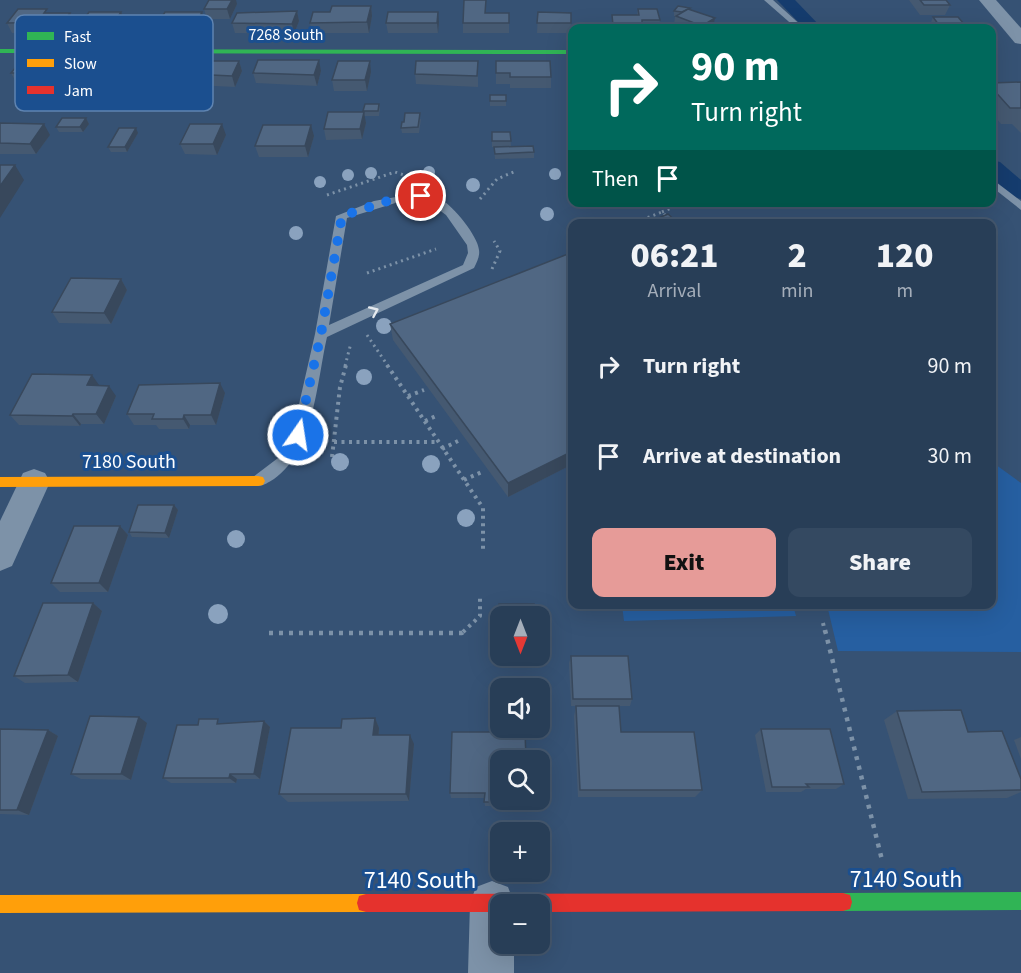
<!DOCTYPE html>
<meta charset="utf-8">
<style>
body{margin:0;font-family:"Source Sans 3",sans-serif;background:#344961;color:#f1f3f6;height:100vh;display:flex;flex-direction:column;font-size:22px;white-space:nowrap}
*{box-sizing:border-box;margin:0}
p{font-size:20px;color:#a5aeba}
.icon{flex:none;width:33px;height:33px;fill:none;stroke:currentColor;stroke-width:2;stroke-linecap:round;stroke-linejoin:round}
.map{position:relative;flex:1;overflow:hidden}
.details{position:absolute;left:568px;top:219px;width:428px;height:390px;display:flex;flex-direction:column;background:#283e57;border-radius:12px;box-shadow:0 6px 24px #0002,0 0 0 2px #44576d}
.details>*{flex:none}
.hud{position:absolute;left:568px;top:24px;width:428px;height:183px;border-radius:12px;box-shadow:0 6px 24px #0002,0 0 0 2px #44576d;background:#00695c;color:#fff;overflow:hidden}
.needle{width:39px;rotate:180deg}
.fabs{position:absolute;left:490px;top:606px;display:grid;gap:12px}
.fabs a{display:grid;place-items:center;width:60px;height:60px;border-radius:12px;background:#283e57;box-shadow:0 6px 24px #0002,0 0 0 2px #44576d;font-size:30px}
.pin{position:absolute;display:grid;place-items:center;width:51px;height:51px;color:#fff;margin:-26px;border:3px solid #fff;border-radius:50%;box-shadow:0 2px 6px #0007}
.me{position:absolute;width:66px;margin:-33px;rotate:13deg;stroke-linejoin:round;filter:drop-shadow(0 0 4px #0008)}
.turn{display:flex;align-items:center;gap:21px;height:126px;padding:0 24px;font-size:27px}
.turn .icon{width:78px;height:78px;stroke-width:2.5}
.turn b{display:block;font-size:42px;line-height:51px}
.then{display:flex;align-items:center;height:57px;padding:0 24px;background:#0003;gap:12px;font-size:22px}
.eta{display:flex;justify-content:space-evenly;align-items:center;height:102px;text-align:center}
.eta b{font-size:36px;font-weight:800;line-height:42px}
.button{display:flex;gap:12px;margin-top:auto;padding:12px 24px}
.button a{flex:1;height:69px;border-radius:12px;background:#e69b98;color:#111;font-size:24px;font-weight:800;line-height:69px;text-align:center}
.button a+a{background:#344961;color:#f1f3f6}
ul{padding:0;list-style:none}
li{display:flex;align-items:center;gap:18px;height:90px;padding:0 24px}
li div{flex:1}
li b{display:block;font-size:22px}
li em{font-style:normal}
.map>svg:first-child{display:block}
.green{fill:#265fa1}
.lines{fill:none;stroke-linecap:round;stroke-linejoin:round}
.canal{fill:#153c6e;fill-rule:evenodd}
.path-far2{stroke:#7d92a8;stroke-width:3;stroke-dasharray:2 4;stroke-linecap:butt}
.path-far1{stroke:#7d92a8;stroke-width:4;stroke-dasharray:3 4.5;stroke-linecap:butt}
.path{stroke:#7d92a8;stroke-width:4.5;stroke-dasharray:4 6;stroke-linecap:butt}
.lane{fill:#7d92a8;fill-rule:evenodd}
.street{fill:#7d92a8;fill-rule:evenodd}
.fast{fill:#30b455;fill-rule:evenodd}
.slow{fill:#ff9f0a;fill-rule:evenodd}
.jam{fill:#e5322d;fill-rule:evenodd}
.tree{fill:#8aa2be}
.wall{fill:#455971}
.shaded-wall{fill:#38485c}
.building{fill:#506783;stroke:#38485c;stroke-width:1.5}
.oneway{stroke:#e5e9ee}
.route{stroke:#1a73e8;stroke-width:10;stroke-dasharray:0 18}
.labels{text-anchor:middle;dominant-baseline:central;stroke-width:6;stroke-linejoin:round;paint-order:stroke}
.far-street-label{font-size:16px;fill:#fff;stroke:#1b4f8f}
.street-label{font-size:20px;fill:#fff;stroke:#1b4f8f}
.near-street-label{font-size:24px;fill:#fff;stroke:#1b4f8f}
.key{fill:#1b4f8f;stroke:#5f84b1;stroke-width:1.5}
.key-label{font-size:16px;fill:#fff}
</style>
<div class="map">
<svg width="1021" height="973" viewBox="0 0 1021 973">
<rect width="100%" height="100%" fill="#365274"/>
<g class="green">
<path d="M992,462L1021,483V652L838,651L827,605L992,604Z"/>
<path d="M622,605H793L796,616L624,621Z"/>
</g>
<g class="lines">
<g class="canal">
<path d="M777,0H795L822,28H804Z"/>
<path d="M992,160L1000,162L1021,180V199L1013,197L992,178Z"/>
</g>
<g class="path-far2">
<path d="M327,195L395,172L413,178"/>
<path d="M480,199L497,179L516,171"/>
<path d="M662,212L685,202"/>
<path d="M631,224L662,212L674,224"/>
<path d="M570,245L573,244"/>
<path d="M492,269L500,251L494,241"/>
<path d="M367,273L436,249"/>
<path d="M367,335L388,366"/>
<path d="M345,366L351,343"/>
</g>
<g class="path-far1">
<path d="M387,365L483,508V553"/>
<path d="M408,396L424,390"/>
<path d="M425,421L436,416"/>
<path d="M334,442H438"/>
<path d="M442,449L458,441"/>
<path d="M332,457L340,387L346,365"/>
<path d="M464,480L484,471"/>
<path d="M823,623L825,632"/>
<path d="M463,632L480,616V597"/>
</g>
<g class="path">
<path d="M825,630L882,860"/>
<path d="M269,633H462L465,630"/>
</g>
<g class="lane">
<path d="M764,0H773L804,28H796Z"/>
<path d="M992,179L1021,201V210L992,187Z"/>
<path d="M418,193C427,194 434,195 442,200C453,206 478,236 479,250C480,256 477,262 474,268L327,337C317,381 314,451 274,479C267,483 261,488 253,485L251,481L253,477L278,458L292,435L315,334L336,216L374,201ZM405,200L427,201L446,215L467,245L468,253L463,265L329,325L347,218Z"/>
</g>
<g class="street">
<path d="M979,0H996L1021,28V44L1015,43Z"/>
<path d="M34,469L45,473L50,482L12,566L0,571V521L23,473Z"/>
<path d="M492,881L508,887L514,903L501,904V944H514V973H468L470,903L476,887Z"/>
</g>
<g class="fast">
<path d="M0,49L573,50V54L0,53Z"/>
<path d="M1021,892V910L843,911L836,909L834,902L836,895L843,893Z"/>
</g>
<g class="slow">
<path d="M258,476L263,477L265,481L263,485L258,486L0,487V477Z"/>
<path d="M366,894L373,896L375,903L373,910L366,912L0,913V895Z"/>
</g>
<path class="jam" d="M843,893L850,895L852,902L850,909L843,911L540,912V904H501V912H366L359,910L357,903L359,896L366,894Z"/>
</g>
<g class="tree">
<circle cx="429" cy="172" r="6"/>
<circle cx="371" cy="173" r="6"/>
<circle cx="555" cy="174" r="6"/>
<circle cx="348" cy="175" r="6"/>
<circle cx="320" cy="182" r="6"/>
<circle cx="473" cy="185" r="7"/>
<circle cx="547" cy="214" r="7"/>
<circle cx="296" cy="233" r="7"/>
<circle cx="384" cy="326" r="8"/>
<circle cx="364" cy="377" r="8"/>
<circle cx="340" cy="462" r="9"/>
<circle cx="431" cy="464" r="9"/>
<circle cx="466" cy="518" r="9"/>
<circle cx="236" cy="539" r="9"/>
<circle cx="218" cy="614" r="10"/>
</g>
<g class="wall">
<path d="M909,0H946L950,5L945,15H920Z"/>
<path d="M237,4L230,19H207L204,9Z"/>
<path d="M371,6L372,16L369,33H312L310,23L330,12Z"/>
<path d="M638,9L660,20L659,25H642V28H612V15H637Z"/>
<path d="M690,9L713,28H681L674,26L675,16H674V11Z"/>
<path d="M297,11L299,21L294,34L235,33L232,23Z"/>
<path d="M121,12L125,22L118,33L86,32L82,22Z"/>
<path d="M202,12L205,22L200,31L163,32L159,22Z"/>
<path d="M538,12L571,23L570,33H537Z"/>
<path d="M49,13H70L75,23L68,32L12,33L7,23Z"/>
<path d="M486,13H509V33H463V23Z"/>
<path d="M933,17L964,24L974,28H924L925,25H930Z"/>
<path d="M439,22L438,33H388L386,23Z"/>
<path d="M55,61L60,72L51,84H17L11,73Z"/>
<path d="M134,61L138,72L131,84H97L92,74Z"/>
<path d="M239,61L242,71L235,87L175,84L171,73Z"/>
<path d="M478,61V87L416,84L415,74Z"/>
<path d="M496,61L551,77V88H510V84H496Z"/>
<path d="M321,71L317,86L256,83L253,73Z"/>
<path d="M371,72L367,91H334L332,80Z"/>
<path d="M1021,82V133L1012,124H1001L992,113V83Z"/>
<path d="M154,86L156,91L150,102H127L125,97Z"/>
<rect x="490" y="95" width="16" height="11"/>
<path d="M379,104L380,109L379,116H364L366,123L362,139L326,140L324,129L363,112V111Z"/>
<path d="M86,118L89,124L83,132H59L56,127Z"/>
<path d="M421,119L419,133H402L401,128Z"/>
<path d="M0,123L50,135L36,154H0Z"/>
<path d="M492,132H510L511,146L534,152V158L495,159L494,147H501H492Z"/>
<path d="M138,133L127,152H111L108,147Z"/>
<path d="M226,135L217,155L185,154L180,144Z"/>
<path d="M314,136L308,157H259L255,146Z"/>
<path d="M573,252V464L508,497L393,340L390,324Z"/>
<path d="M121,279L127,290L111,324L59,323L52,312Z"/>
<path d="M99,385L116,396L104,424H81L80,426L19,425L10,415Z"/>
<path d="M225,393L216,425H190L189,429H159L156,425H134L127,414Z"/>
<path d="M174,505L178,510L169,538L132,537L129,532Z"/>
<path d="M120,526L128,535L108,592H60L51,583Z"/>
<path d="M93,603L102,611L78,682L25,683L14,676Z"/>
<path d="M571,656L632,699L630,706H619L621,732L702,790L695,797H578L574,716L576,706H571L569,663Z"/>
<path d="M897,711L968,732L1021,779V792L1007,798L908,799L884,720Z"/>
<path d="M375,718L379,728V735L414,744L409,801L288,802L279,794L341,728Z"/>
<path d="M264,721L270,727L260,779H237L236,783H171L163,778L198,725Z"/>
<path d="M147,723L131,780L81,779L71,774Z"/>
<path d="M0,729L48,730L58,736L29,815L0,814Z"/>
<path d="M761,729L844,784L836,789H806L801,792H766L755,735Z"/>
<path d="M452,732L526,800V806H485L484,798H451L450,793Z"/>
<path d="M1021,737V759L1014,740Z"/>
</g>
<g class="shaded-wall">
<path d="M232,0H236L237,4L230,19L227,9Z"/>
<path d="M371,6L372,16L369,33L367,22Z"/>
<path d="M297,11L299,21L294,34L292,24Z"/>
<path d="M121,12L125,22L118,33L114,23Z"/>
<path d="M202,12L205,22L200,31L197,21Z"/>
<path d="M438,12L439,22L438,33L437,23Z"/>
<path d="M70,13L75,23L68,32L63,22Z"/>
<path d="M715,18L713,28H702V26Z"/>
<path d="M319,60L321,71L317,86L314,75Z"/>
<path d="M55,61L60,72L51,84L46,73Z"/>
<path d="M134,61L138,72L131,84L126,74Z"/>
<path d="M239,61L242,71L235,87L232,76Z"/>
<path d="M370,61L371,72L367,91L365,80Z"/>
<path d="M154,86L156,91L150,102L148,97Z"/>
<path d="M364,112L366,123L362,139L360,129Z"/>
<path d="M86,118L89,124L83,132L80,127Z"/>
<path d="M44,124L50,135L36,154L30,144Z"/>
<path d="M222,124L226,135L217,155L213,144Z"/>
<path d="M311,125L314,136L308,157L305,146Z"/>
<path d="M136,128L138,133L127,152L125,147Z"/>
<path d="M15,165L24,180L0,218V186Z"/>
<path d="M121,279L127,290L111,324L104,313Z"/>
<path d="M92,375L99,385H87Z"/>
<path d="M220,383L225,393L216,425L211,415Z"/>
<path d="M109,386L116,396L104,424L96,414Z"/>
<path d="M73,414L81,424L80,426L72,416Z"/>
<path d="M184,415L190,425L189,429L183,419Z"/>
<path d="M573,451V464L508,497V483Z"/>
<path d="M174,505L178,510L169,538L165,533Z"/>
<path d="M120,526L128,535L108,592L99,583Z"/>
<path d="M93,603L102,611L78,682L68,675Z"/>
<path d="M139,717L147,723L131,780L121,774Z"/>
<path d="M375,718L379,728L378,744L373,735Z"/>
<path d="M264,721L270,727L260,779L254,774Z"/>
<path d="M48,730L58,736L29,815L17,810Z"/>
<path d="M410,735L414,744L409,801L406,794Z"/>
<path d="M230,774L237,779L236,783L229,778Z"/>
</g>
<g class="building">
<path d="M209,0H232L227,9H204Z"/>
<path d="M464,0H486L485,13H509V23H463Z"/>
<path d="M920,0H946L950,5H924Z"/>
<path d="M332,6H371L367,22L310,23L313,12H330Z"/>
<path d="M678,6L690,8L682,12L674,11Z"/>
<path d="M18,9H47L44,13H70L63,22L7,23Z"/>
<path d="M638,9H657L660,20H642V25H613L612,15H639Z"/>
<path d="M688,9L715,18L702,26L676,16Z"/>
<path d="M297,11L292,24L232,23L237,13Z"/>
<path d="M89,12H121L114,23L82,22Z"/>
<path d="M165,12H202L197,21L159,22Z"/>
<path d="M388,12H438L437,23H386Z"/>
<path d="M538,12L571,13V23H537Z"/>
<path d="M933,17H958L964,24H970L974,28H928L925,25H939Z"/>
<path d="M258,60H319L314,75L253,73Z"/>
<path d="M21,61H55L46,73H11Z"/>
<path d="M177,61H239L232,76L171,73Z"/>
<path d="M338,61H370L365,80H332Z"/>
<path d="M416,61H478L477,76L415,74Z"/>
<path d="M496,61H550L551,77H510V73H496Z"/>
<path d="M1021,82V108H1010L992,88V83Z"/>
<rect x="490" y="95" width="16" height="6"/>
<path d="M365,104H379L378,111H363Z"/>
<path d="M328,112H364L360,129H324Z"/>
<path d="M405,113H420L418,127L401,128L402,122H404Z"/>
<path d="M62,118H86L80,127H56Z"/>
<path d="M0,123L44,124L30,144L0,143Z"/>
<path d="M190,124H222L213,144H180Z"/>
<path d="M263,125H311L305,146H255Z"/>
<path d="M119,128H136L125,147H108Z"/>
<path d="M492,132H510L511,141H492Z"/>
<path d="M533,146L534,152L495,154L494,147Z"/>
<path d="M0,165H15L0,186Z"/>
<path d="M668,214L679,224H645Z"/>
<path d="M573,252V451L508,483L390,324Z"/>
<path d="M71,278L121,279L104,313L52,312Z"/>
<path d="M32,374L92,375L87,385L109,386L96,414H73L72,416L10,415Z"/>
<path d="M220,383L211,415H184L183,419H152L154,414H127L139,385Z"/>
<path d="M138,505H174L165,533L129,532Z"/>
<path d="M74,526H120L99,583H51Z"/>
<path d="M43,603H93L68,675L14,676Z"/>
<path d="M499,604H534V616H501V629H498Z"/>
<path d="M571,656H628L632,699H573Z"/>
<path d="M576,706H619L621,732H694L702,790H580Z"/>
<path d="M961,710L968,732L1002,731L1021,779V790L922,792L897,711Z"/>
<path d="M90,716L139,717L121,774H71Z"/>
<path d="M375,718L373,735H410L406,794H279L291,728H341L342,719Z"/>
<path d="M199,719H218L217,724L264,721L254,774H230L229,778H163L177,725H198Z"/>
<path d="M0,729L48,730L17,810H0Z"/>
<path d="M761,729H830L844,784H806L809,787H772Z"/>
<path d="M452,732H525L526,760H501V800H526V802H484L485,793H450Z"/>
</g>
<defs><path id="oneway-chevron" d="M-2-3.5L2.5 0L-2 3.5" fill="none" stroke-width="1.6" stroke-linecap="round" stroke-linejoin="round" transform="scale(1.5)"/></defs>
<use class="oneway" href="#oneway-chevron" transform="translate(374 311) rotate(-24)"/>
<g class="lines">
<path class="route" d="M298,435L321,334L342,216L400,197L421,196"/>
</g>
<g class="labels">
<g class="far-street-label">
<text x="286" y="35">7268 South</text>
</g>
<g class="street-label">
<text x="129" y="462">7180 South</text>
</g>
<g class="near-street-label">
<text x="906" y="879">7140 South</text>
<text x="420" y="880">7140 South</text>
</g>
</g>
<rect x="15" y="15" width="198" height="96" rx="9" class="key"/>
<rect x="27" y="32" width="27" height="8" fill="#30b455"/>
<rect x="27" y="59" width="27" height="8" fill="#ff9f0a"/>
<rect x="27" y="86" width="27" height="8" fill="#e5322d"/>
<g class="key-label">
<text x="64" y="42">Fast</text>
<text x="64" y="69">Slow</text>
<text x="64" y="96">Jam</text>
</g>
</svg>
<div class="fabs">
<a><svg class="needle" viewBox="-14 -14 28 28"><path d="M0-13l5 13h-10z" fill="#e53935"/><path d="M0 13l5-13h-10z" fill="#a5aeba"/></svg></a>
<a><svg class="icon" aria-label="sound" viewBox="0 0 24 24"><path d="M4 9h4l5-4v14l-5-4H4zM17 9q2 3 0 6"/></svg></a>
<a><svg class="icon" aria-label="search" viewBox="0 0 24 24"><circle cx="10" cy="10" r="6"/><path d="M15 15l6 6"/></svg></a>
<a>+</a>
<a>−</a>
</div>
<div class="pin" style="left:421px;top:196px;background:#d93025"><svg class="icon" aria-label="arrive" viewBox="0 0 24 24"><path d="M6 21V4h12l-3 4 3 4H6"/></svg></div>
<svg class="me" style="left:298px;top:435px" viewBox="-20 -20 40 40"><circle r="17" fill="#1a73e8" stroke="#fff" stroke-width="3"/><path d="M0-11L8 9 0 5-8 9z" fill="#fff"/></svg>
<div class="hud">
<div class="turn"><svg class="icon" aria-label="right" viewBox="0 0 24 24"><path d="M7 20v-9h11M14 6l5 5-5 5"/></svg><div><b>90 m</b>Turn right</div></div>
<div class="then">Then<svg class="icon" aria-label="arrive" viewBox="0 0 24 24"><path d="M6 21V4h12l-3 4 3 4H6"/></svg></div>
</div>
<section class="details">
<div class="eta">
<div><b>06:21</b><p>Arrival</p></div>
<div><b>2</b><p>min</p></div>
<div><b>120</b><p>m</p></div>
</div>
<ul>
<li><svg class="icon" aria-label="right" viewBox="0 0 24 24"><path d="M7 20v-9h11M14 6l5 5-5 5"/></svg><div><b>Turn right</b></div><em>90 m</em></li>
<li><svg class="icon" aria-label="arrive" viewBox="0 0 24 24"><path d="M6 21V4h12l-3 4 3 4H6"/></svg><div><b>Arrive at destination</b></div><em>30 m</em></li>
</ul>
<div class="button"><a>Exit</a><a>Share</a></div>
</section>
</div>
